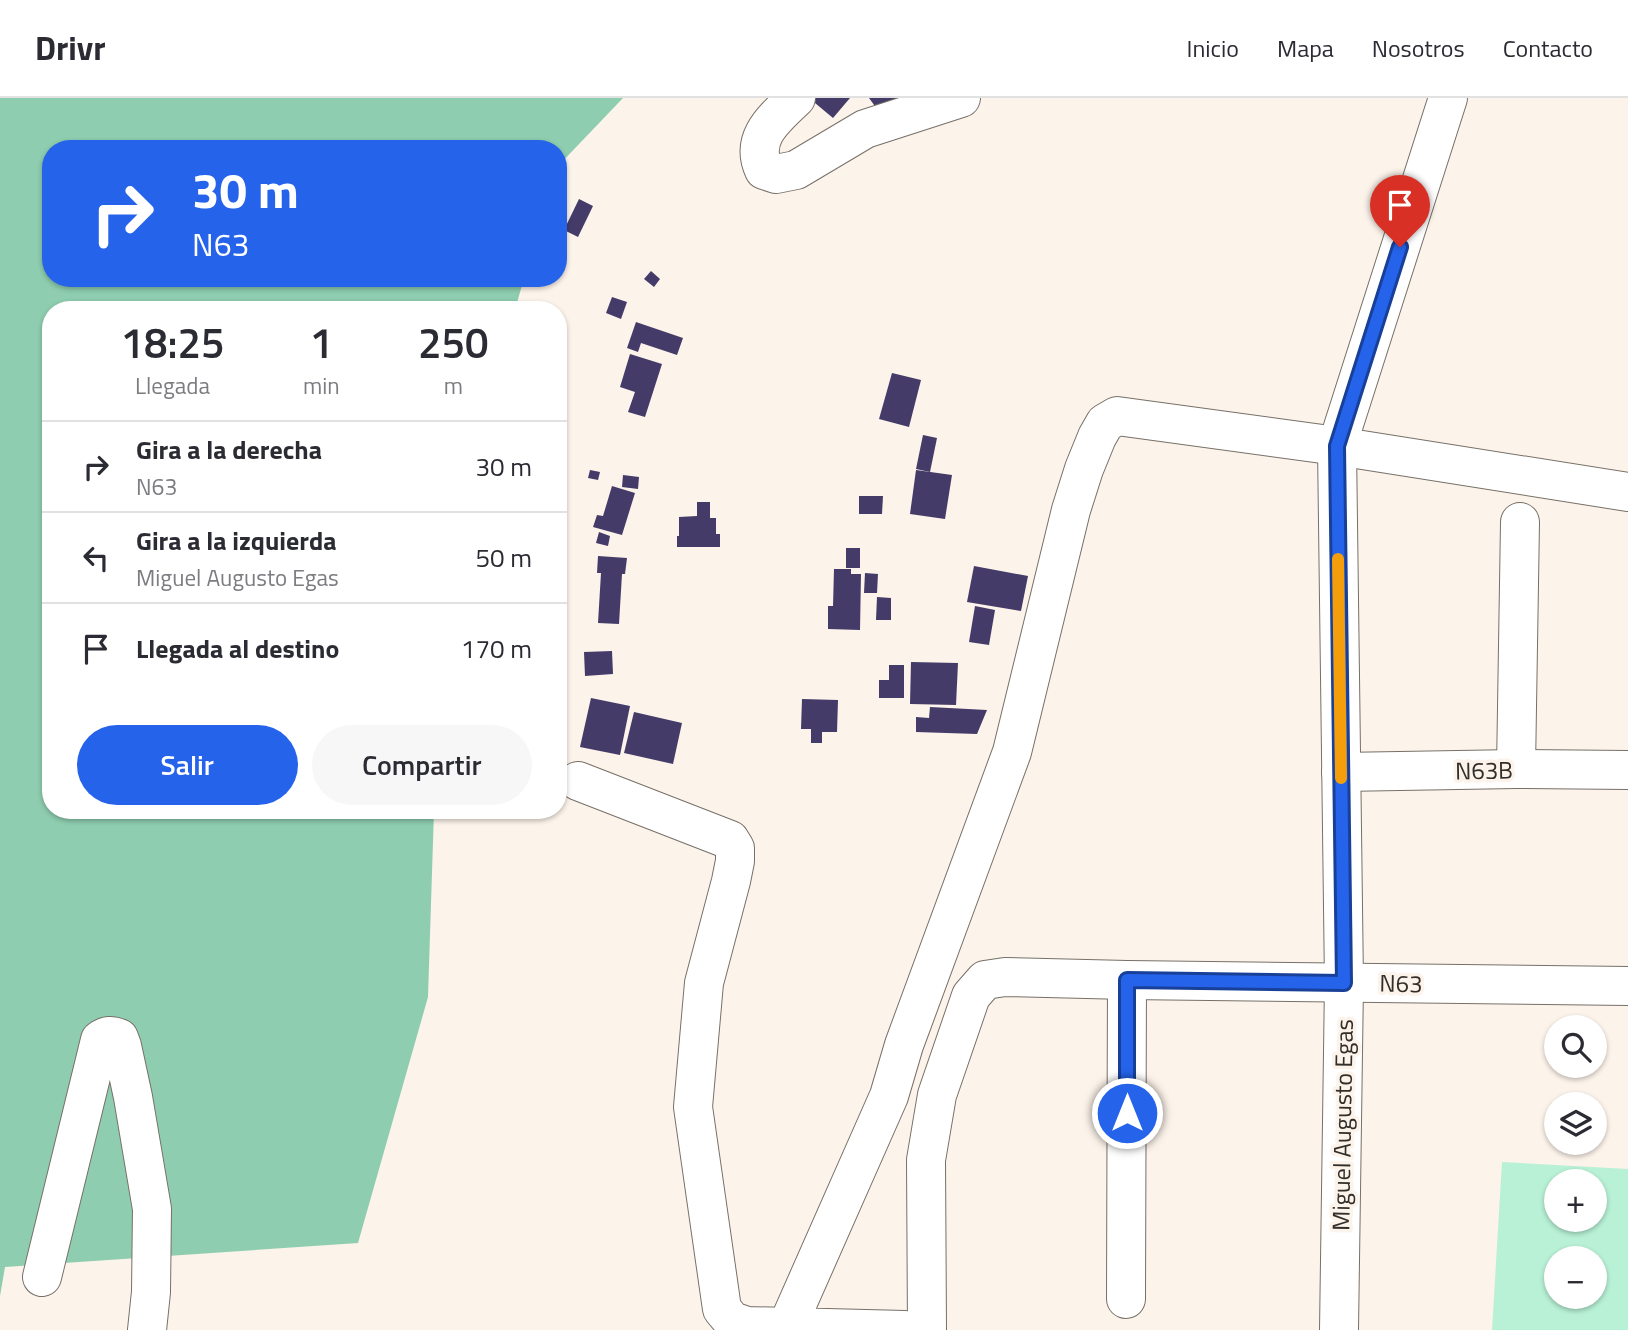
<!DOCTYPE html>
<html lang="es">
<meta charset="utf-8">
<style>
body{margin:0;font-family:"Titillium Web",sans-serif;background:#f7f7f7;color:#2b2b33;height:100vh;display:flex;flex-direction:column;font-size:26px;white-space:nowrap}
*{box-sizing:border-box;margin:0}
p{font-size:23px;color:#7c7c81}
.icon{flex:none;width:38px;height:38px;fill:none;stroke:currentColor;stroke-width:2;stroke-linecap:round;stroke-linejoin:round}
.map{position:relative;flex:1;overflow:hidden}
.details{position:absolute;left:42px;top:203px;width:525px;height:518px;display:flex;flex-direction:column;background:#fff;border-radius:28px;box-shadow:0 2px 5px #0004}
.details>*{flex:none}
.top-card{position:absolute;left:42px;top:42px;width:525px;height:147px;border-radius:28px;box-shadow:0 2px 5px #0004;background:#2563eb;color:#fff;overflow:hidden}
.buttons{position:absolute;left:1544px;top:917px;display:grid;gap:14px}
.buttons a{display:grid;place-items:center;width:63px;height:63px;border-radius:50%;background:#fff;box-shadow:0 2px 5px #0004;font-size:35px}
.pin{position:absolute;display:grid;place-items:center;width:60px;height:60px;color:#fff;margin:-72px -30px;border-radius:50% 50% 50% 0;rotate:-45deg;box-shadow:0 0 7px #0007}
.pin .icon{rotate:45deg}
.me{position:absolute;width:77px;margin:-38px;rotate:0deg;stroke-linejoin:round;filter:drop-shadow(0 0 5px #0008)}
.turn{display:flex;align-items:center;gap:24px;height:147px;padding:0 35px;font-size:32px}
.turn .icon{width:91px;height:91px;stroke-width:2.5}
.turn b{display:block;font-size:49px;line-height:60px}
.eta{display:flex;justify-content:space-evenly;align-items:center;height:119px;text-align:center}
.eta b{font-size:42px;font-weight:600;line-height:49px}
.action{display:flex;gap:14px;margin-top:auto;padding:14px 35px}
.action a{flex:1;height:80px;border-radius:42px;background:#2563eb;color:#fff;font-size:28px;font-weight:600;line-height:80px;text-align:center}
.action a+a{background:#f7f7f7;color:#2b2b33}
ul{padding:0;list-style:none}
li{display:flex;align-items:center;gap:21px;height:91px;padding:0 35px;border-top:2px solid #e1e1e2}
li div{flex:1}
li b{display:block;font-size:26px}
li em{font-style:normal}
header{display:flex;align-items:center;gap:42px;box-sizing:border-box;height:98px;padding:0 35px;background:#fff;border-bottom:2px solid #e1e1e2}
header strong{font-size:33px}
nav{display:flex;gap:38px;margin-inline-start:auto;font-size:24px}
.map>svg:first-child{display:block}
.green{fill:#b8f1d6;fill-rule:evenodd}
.forest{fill:#8ecdaf}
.building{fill:#443b69}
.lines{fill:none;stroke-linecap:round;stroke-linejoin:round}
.minor-casing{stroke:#777068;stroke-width:40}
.minor{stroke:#fff;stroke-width:38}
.route-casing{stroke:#184099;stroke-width:18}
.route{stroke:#2563eb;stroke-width:12}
.slow{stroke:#f59e0b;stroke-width:12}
.labels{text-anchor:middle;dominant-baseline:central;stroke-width:7;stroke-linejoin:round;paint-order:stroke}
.street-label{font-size:24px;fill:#322f2b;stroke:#fcf3ea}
</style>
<header>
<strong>Drivr</strong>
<nav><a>Inicio</a><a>Mapa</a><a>Nosotros</a><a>Contacto</a></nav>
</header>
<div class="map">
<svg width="1628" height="1232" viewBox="0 0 1628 1232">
<rect width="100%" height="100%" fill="#fcf3ea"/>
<path class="green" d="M1502,1064L1628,1071V1232H1492ZM1556,1083H1594V1122H1556ZM1556,1160H1594V1199H1556Z"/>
<path class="forest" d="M0,0H623L558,68V51H51V180H524L515,212H51V712H434L428,899L358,1145L5,1169L0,1198Z"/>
<g class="building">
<path d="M809,0H850L833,20Z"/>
<path d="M869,0H903L880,15Z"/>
<path d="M579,101L593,108L578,139L564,132Z"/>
<path d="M651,173L660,181L654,189L644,181Z"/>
<path d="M612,199L627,204L621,221L606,215Z"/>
<path d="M636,224L683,240L677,257L641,245L638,254L627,250Z"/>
<path d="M630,256L662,266L645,319L628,314L635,294L620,289Z"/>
<path d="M892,275L921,282L909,329L879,321Z"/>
<path d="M923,337L937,340L930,374L916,371Z"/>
<path d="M590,372L600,374L598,382L588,380Z"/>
<path d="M916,372L952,377L945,421L910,416Z"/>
<path d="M623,377L639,379L638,391L622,389Z"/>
<path d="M612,388L635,395L622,437L593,429L597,417L603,418Z"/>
<path d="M859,398H883L882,416H859Z"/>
<path d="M697,404H710V420H716V436H720V449H677V438H679V419L697,418Z"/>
<path d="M599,434L610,438L608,448L596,445Z"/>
<rect x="846" y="450" width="14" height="20"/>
<path d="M598,458L627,460L625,476H622L619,526L598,525L601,475H597Z"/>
<path d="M974,468L1028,478L1021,513L967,504Z"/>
<path d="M834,471H851V476H861L860,532L828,531V508H833Z"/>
<path d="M865,475L878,476L877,495H864Z"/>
<path d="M877,499L891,500V522H876Z"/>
<path d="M975,508L995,512L989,547L969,544Z"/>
<path d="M612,553L613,576L585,578L584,554Z"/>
<path d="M911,564L958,565L956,607L910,606Z"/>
<path d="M889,567H904V600H879V582H889Z"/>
<path d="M591,600L630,608L620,657L580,649Z"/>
<path d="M802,601L838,602L837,634H822V645H811V631H801Z"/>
<path d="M930,609L987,612L977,636L916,634V619L929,620Z"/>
<path d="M634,614L682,625L673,666L624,655Z"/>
<path d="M558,627L564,628L560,653H558Z"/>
</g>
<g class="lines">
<g class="minor-casing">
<g id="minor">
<path d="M796,0C775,20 749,40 764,72L776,76L796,72L865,31L961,0"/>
<path d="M1516,671L1520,424"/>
<path d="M1341,674L1516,671L1628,672"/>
<path d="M578,683L730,742L735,750V763L731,783L704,885L693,1009L722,1211L732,1223L747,1228L787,1229"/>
<path d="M42,1179L100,942C107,937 111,937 119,940L122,948L133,999L152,1111L151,1194L147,1232"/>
<path d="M1126,1201L1127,882"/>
<path d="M905,1232L787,1229L889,998L904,947L1012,654L1071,412L1084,371L1097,339L1105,325L1117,318L1337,348L1628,394"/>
<path d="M927,1232L926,1062L937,997L971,898L985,882L1005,879L1127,882L1628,888"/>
<path d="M1339,1232L1344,885L1337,348L1448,0"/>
</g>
</g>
<use href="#minor" class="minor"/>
</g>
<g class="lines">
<g class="route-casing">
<path id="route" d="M1127,1015V882L1344,885L1337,348L1400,149"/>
</g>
<use href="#route" class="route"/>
<path class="slow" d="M1338,461L1341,680"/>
</g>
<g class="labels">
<g class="street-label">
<text transform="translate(1484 672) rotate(-1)">N63B</text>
<text transform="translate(1401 885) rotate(1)">N63</text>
<text transform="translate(1342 1027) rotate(-89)">Miguel Augusto Egas</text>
</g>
</g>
</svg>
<div class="buttons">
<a><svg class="icon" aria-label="search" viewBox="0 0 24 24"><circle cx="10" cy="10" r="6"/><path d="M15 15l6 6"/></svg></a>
<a><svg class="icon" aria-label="layers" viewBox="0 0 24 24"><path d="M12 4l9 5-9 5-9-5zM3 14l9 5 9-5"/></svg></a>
<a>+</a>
<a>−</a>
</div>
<div class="pin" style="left:1400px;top:149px;background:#d93025"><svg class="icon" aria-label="arrive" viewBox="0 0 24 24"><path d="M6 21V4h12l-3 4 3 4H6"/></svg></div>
<svg class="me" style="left:1127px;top:1015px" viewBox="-20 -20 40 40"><circle r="17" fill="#2563eb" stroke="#fff" stroke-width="3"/><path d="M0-11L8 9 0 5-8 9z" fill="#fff"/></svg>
<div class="top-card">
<div class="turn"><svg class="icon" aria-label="right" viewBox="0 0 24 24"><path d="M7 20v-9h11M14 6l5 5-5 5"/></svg><div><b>30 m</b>N63</div></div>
</div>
<section class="details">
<div class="eta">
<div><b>18:25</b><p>Llegada</p></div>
<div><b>1</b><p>min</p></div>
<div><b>250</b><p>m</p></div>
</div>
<ul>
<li><svg class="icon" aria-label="right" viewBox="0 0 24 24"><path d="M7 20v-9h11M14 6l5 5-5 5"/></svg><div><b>Gira a la derecha</b><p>N63</p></div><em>30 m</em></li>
<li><svg class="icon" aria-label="left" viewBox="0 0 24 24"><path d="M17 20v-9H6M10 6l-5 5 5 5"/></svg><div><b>Gira a la izquierda</b><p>Miguel Augusto Egas</p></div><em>50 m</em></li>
<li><svg class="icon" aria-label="arrive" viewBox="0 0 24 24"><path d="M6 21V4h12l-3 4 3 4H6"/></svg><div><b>Llegada al destino</b></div><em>170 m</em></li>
</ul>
<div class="action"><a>Salir</a><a>Compartir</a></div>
</section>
</div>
